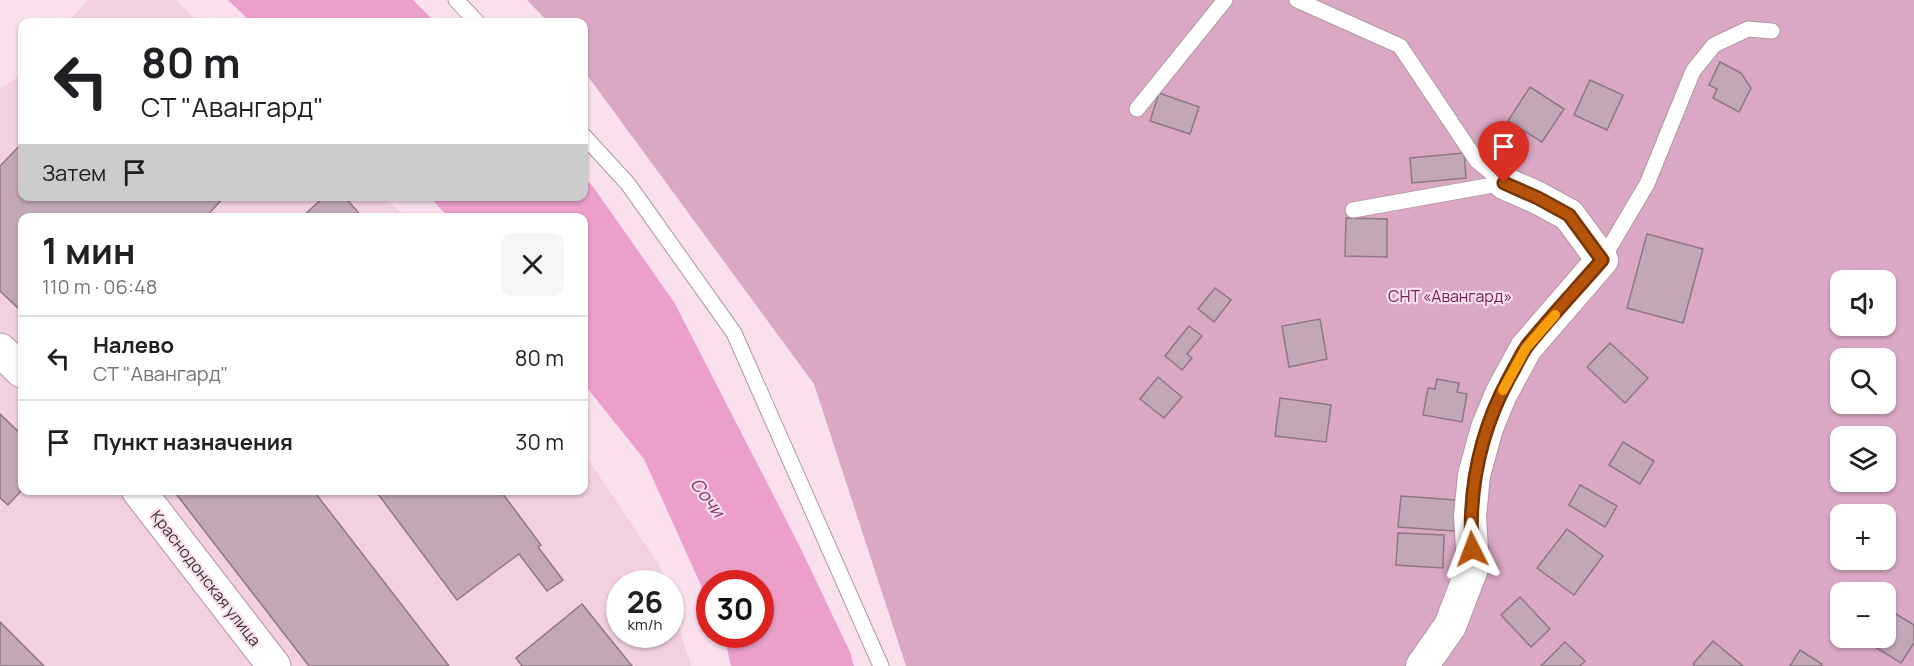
<!DOCTYPE html>
<html lang="ru">
<meta charset="utf-8">
<style>
body{margin:0;font-family:Manrope,sans-serif;background:#f6f6f6;color:#202124;height:100vh;display:flex;flex-direction:column;font-size:22px;white-space:nowrap}
*{box-sizing:border-box;margin:0}
p{font-size:20px;color:#757577}
.icon{flex:none;width:33px;height:33px;fill:none;stroke:currentColor;stroke-width:2;stroke-linecap:round;stroke-linejoin:round}
.map{position:relative;flex:1;overflow:hidden}
.drawer{position:absolute;left:18px;top:213px;width:570px;height:282px;display:flex;flex-direction:column;background:#fff;border-radius:12px;box-shadow:0 2px 4px #0004}
.drawer>*{flex:none}
.hud{position:absolute;left:18px;top:18px;width:570px;height:183px;border-radius:12px;box-shadow:0 2px 4px #0004;background:#fff;color:#202124;overflow:hidden}
.tools{position:absolute;left:1830px;top:270px;display:grid;gap:12px}
.tools a{display:grid;place-items:center;width:66px;height:66px;border-radius:12px;background:#fff;box-shadow:0 2px 4px #0004;font-size:30px}
.speed{position:absolute;left:606px;top:570px;display:flex;gap:12px;font-size:30px;font-weight:700;text-align:center}
.speed>*{display:grid;place-content:center;width:78px;height:78px;border-radius:50%;background:#fff;box-shadow:0 2px 4px #0004;line-height:1}
.speed small{font-size:15px;font-weight:400}
.speed .limit{border:9px solid #d22;background:#fff;color:#111}
.pin{position:absolute;display:grid;place-items:center;width:51px;height:51px;color:#fff;margin:-62px -26px;border-radius:50% 50% 50% 0;rotate:-45deg;box-shadow:0 0 6px #0007}
.pin .icon{rotate:45deg}
.me{position:absolute;width:66px;margin:-33px;rotate:357deg;stroke-linejoin:round;filter:drop-shadow(0 0 4px #0008)}
.turn{display:flex;align-items:center;gap:21px;height:126px;padding:0 24px;font-size:27px}
.turn .icon{width:78px;height:78px;stroke-width:2.5}
.turn b{display:block;font-size:42px;line-height:51px}
.then{display:flex;align-items:center;height:57px;padding:0 24px;background:#0003;gap:12px;font-size:22px}
.round{display:grid;place-items:center;flex:none;width:63px;height:63px;border-radius:12px;background:#f6f6f6}
.summary{display:flex;align-items:center;justify-content:space-between;height:102px;padding:0 24px}
h1{font-size:36px;font-weight:700;line-height:45px}
ul{padding:0;list-style:none}
li{display:flex;align-items:center;gap:18px;height:84px;padding:0 24px;border-top:2px solid #e0e0e0}
li div{flex:1}
li b{display:block;font-size:22px}
li em{font-style:normal}
.map>svg:first-child{display:block}
.built{fill:#f2d0e2}
.green{fill:#daa8c3;fill-rule:evenodd}
.water{fill:#eb9fc9}
.building{fill:#c2a8b6;stroke:#907784;stroke-width:1.5}
.lines{fill:none;stroke-linecap:round;stroke-linejoin:round}
.lane-casing{stroke:#af95a2;stroke-width:17}
.street-casing{stroke:#af95a2;stroke-width:34}
.secondary-casing{stroke:#af95a2;stroke-width:35}
.lane{stroke:#fff;stroke-width:15}
.street{stroke:#fff;stroke-width:32}
.secondary{stroke:#fff;stroke-width:33}
.route-casing{stroke:#753606;stroke-width:15}
.route{stroke:#b45309;stroke-width:10}
.slow{stroke:#f59e0b;stroke-width:10}
.labels{text-anchor:middle;dominant-baseline:central;stroke-width:4.5;stroke-linejoin:round;paint-order:stroke}
.park-label{font-size:16px;fill:#762058;stroke:#fadfed}
.street-label{font-size:16px;fill:#3b3036;stroke:#fadfed}
.water-label{font-size:18px;font-style:italic;fill:#883168;stroke:#fadfed}
</style>
<div class="map">
<svg width="1914" height="666" viewBox="0 0 1914 666">
<rect width="100%" height="100%" fill="#fadfed"/>
<g class="built">
<path d="M88,0H175L199,22H68Z"/>
<path d="M22,74V196L384,197L406,217L22,218V490H584V453L660,566L665,583L620,584V634H670L671,600L691,666H0V89Z"/>
</g>
<path class="green" d="M527,0H1914V666H906L814,384L584,71V22H548ZM1840,280H1886V326H1840ZM1840,358H1886V404H1840ZM1840,436H1886V482H1840ZM1840,514H1886V560H1840ZM1840,592H1886V638H1840Z"/>
<g class="water">
<path d="M228,0H413L435,22H251Z"/>
<path d="M584,177L594,188L674,302L799,545L850,652L854,666H731L724,635L760,634V584H710L709,603L644,459L584,384V218L448,217L430,197L584,196Z"/>
</g>
<g class="building">
<path d="M1720,62L1741,73L1751,88L1739,112L1713,98L1717,89L1709,85Z"/>
<path d="M1590,80L1623,95L1607,130L1574,115Z"/>
<path d="M1530,87L1564,109L1542,142L1508,121Z"/>
<path d="M1159,93L1199,107L1190,134L1150,121Z"/>
<path d="M22,143V196H225L205,218H22V312L0,291V166Z"/>
<path d="M1464,153L1466,178L1412,183L1410,158Z"/>
<path d="M325,196H344L363,218H301Z"/>
<path d="M1346,218L1387,219V257L1345,256Z"/>
<path d="M1647,234L1703,249L1683,323L1627,308Z"/>
<path d="M1215,288L1231,300L1214,322L1198,309Z"/>
<path d="M1320,319L1327,359L1289,367L1282,326Z"/>
<path d="M1189,326L1202,336L1187,354L1192,358L1182,370L1165,356Z"/>
<path d="M1610,343L1648,378L1625,403L1587,367Z"/>
<path d="M1158,377L1182,397L1164,418L1140,399Z"/>
<path d="M1437,379L1459,383L1457,392L1467,394L1462,422L1423,415L1428,388L1435,389Z"/>
<path d="M1280,398L1331,405L1326,442L1275,436Z"/>
<path d="M0,414L22,435V490L8,505L0,498Z"/>
<path d="M1623,442L1654,461L1640,484L1609,465Z"/>
<path d="M1580,485L1617,506L1605,527L1569,505Z"/>
<path d="M173,490H313L449,666H309Z"/>
<path d="M375,490H500L541,545L538,547L563,580L547,591L519,554L457,600Z"/>
<path d="M1401,496L1456,500L1454,531L1398,527Z"/>
<path d="M1567,529L1603,556L1574,595L1537,568Z"/>
<path d="M1398,533L1444,535L1443,568L1396,565Z"/>
<path d="M1520,597L1550,629L1531,647L1501,615Z"/>
<path d="M582,604L632,666H522L516,658Z"/>
<path d="M1896,614L1914,625V643L1901,663L1875,647L1881,638H1886V630Z"/>
<path d="M0,622L44,666H0Z"/>
<path d="M1713,641L1743,666H1695L1693,664Z"/>
<path d="M1565,642L1585,661L1580,666H1541Z"/>
<path d="M1800,650L1822,664L1821,666H1790Z"/>
</g>
<g class="lines">
<g class="lane-casing">
<g id="lane">
<path d="M456,0L477,22"/>
<path d="M1297,0L1400,46L1477,161L1504,183"/>
<path d="M1137,109L1225,0"/>
<path d="M584,136L628,184L734,333L881,666"/>
<path d="M1353,210L1504,183"/>
<path d="M1602,260L1647,184L1693,71L1714,45L1748,29L1772,31"/>
</g>
</g>
<g class="street-casing">
<path id="street" d="M1422,666L1450,626L1473,566L1470,516L1474,475L1487,428L1501,394L1526,348L1602,260L1569,215L1538,198L1504,183"/>
</g>
<g class="secondary-casing">
<g id="secondary">
<path d="M0,350L22,371"/>
<path d="M138,490L274,666"/>
</g>
</g>
<use href="#lane" class="lane"/>
<use href="#street" class="street"/>
<use href="#secondary" class="secondary"/>
</g>
<g class="lines">
<g class="route-casing">
<path id="route" d="M1472,549C1468,488 1480,432 1509,378C1515,368 1520,356 1527,346C1551,316 1577,289 1602,260L1569,215L1538,198L1504,183"/>
</g>
<use href="#route" class="route"/>
<path class="slow" d="M1503,390L1526,348L1555,315"/>
</g>
<g class="labels">
<g class="park-label">
<text x="1450" y="296">СНТ «Авангард»</text>
</g>
<g class="street-label">
<text transform="translate(206 578) rotate(52)">Краснодонская улица</text>
</g>
<g class="water-label">
<text transform="translate(708 497) rotate(53)">Сочи</text>
</g>
</g>
</svg>
<div class="tools">
<a><svg class="icon" aria-label="sound" viewBox="0 0 24 24"><path d="M4 9h4l5-4v14l-5-4H4zM17 9q2 3 0 6"/></svg></a>
<a><svg class="icon" aria-label="search" viewBox="0 0 24 24"><circle cx="10" cy="10" r="6"/><path d="M15 15l6 6"/></svg></a>
<a><svg class="icon" aria-label="layers" viewBox="0 0 24 24"><path d="M12 4l9 5-9 5-9-5zM3 14l9 5 9-5"/></svg></a>
<a>+</a>
<a>−</a>
</div>
<div class="speed"><div>26<small>km/h</small></div><div class="limit">30</div></div>
<div class="pin" style="left:1504px;top:183px;background:#d93025"><svg class="icon" aria-label="arrive" viewBox="0 0 24 24"><path d="M6 21V4h12l-3 4 3 4H6"/></svg></div>
<svg class="me" style="left:1472px;top:549px" viewBox="-20 -20 40 40"><path d="M0-17L14 15 0 8-14 15z" fill="#b45309" stroke="#fff" stroke-width="4"/></svg>
<div class="hud">
<div class="turn"><svg class="icon" aria-label="left" viewBox="0 0 24 24"><path d="M17 20v-9H6M10 6l-5 5 5 5"/></svg><div><b>80 m</b>СТ &quot;Авангард&quot;</div></div>
<div class="then">Затем<svg class="icon" aria-label="arrive" viewBox="0 0 24 24"><path d="M6 21V4h12l-3 4 3 4H6"/></svg></div>
</div>
<section class="drawer">
<div class="summary"><div><h1>1 мин</h1><p>110 m · 06:48</p></div><a class="round"><svg class="icon" aria-label="close" viewBox="0 0 24 24"><path d="M6 6l12 12M18 6L6 18"/></svg></a></div>
<ul>
<li><svg class="icon" aria-label="left" viewBox="0 0 24 24"><path d="M17 20v-9H6M10 6l-5 5 5 5"/></svg><div><b>Налево</b><p>СТ &quot;Авангард&quot;</p></div><em>80 m</em></li>
<li><svg class="icon" aria-label="arrive" viewBox="0 0 24 24"><path d="M6 21V4h12l-3 4 3 4H6"/></svg><div><b>Пункт назначения</b></div><em>30 m</em></li>
</ul>
</section>
</div>
